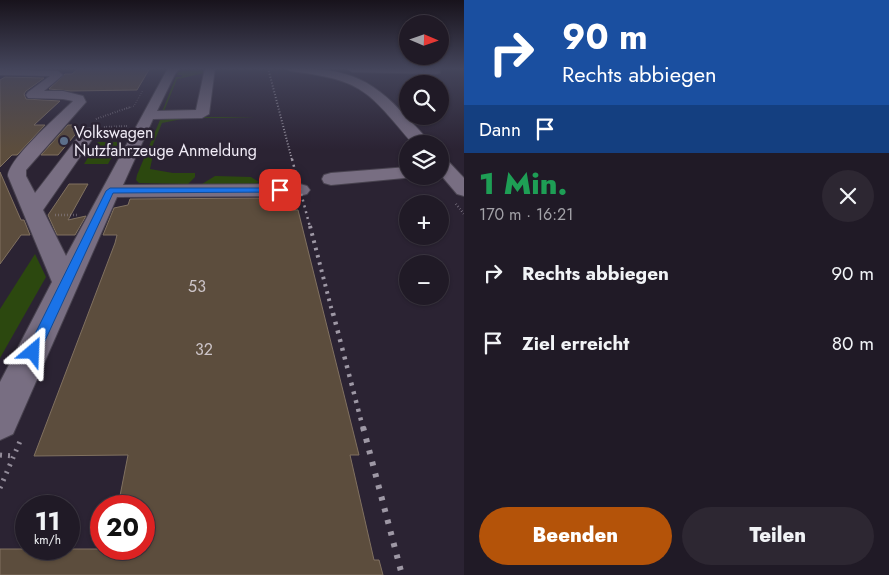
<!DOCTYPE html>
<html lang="de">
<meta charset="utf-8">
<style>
body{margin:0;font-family:Jost,sans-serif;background:#2d2732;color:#f1f3f6;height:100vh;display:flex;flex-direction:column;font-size:19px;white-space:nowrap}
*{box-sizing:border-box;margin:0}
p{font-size:16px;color:#a2a1a7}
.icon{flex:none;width:28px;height:28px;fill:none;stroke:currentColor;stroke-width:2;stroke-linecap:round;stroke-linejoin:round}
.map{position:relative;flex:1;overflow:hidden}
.side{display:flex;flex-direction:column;background:#201a26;width:425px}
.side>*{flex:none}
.top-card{background:#1a4fa0;color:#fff;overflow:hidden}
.needle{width:32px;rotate:92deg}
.buttons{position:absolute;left:399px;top:15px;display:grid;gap:10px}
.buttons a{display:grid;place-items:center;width:50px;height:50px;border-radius:50%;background:#201a26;box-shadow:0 1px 4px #0004,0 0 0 1px #3d3843;font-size:25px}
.speed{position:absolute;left:15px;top:495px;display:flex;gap:10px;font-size:25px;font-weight:700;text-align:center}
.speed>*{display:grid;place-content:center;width:65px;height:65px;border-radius:50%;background:#201a26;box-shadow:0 1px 4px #0004,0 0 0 1px #3d3843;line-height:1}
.speed small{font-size:12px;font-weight:400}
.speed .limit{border:8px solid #d22;background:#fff;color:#111}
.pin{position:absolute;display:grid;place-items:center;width:42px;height:42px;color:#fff;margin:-21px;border-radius:10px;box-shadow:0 2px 8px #0006}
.me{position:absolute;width:55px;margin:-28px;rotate:26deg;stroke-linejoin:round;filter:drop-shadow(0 0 4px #0008)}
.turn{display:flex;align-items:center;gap:18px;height:105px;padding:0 15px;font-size:22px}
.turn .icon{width:65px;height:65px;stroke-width:2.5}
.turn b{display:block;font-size:35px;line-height:42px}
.then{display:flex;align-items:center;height:48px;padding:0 15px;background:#0003;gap:10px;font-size:19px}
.round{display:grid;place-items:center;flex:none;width:52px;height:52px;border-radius:26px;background:#2d2732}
.overview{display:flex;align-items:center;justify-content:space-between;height:85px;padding:0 15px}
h1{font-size:30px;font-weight:800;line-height:38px;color:#1e9e55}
.cta{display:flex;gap:10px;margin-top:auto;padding:10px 15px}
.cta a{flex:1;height:58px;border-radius:30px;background:#b45309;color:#fff;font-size:20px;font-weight:800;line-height:58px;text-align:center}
.cta a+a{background:#2d2732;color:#f1f3f6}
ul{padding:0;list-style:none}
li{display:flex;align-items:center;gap:15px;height:70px;padding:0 15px}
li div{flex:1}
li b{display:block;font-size:19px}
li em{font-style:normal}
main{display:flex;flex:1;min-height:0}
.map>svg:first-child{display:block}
.green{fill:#2c480f}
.building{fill:#5c4d3d;stroke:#807160}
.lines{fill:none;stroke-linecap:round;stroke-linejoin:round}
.minor-casing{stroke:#48424f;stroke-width:2}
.path-far3{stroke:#938c9a;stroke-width:1;stroke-dasharray:0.5 2;stroke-linecap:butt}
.path-far2{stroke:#938c9a;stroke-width:2;stroke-dasharray:0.5 2;stroke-linecap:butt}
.path-far1{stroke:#938c9a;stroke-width:2.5;stroke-dasharray:0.5 2.5;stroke-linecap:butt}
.path{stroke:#938c9a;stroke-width:5;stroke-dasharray:2 6;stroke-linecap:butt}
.minor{fill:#786e82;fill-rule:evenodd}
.rail-far4{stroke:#9e98a5;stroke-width:2;stroke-dasharray:1 2;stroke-linecap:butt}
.rail-far3{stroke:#9e98a5;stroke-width:2.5;stroke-dasharray:2 4;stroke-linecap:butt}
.rail-far2{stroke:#9e98a5;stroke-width:4;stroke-dasharray:2.5 5;stroke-linecap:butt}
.rail-far1{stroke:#9e98a5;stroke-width:4.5;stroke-dasharray:3 6;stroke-linecap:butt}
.rail{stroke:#9e98a5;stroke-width:6;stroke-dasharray:4 8;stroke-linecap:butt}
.route{fill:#1a73e8;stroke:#114b97}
.service-dot{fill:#5c6f8a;stroke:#2b2333;stroke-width:2}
.labels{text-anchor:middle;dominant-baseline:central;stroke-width:5;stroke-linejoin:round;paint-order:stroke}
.far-poi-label{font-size:16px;fill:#f1ecf7;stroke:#2b2333;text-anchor:start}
.number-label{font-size:16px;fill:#ccc4c8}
</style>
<main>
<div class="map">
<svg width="464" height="575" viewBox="0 0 464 575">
<rect width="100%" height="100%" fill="#2b2333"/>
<g class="green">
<path d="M192,70H202L205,73L177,79L164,111L162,112L176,77H182V75H177L178,72Z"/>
<path d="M187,117L262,118L192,117L162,123L149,154L153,155L150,169L173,173H195V177L188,184L139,183L136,180L137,175L160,120Z"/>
<path d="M98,142H120L108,164H84Z"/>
<path d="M215,176L251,177L259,182L252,185L202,184Z"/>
<path d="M35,254L46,277L0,358V309Z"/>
</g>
<g class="building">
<path d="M79,68H150L137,90L70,91L49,89L65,74H72Z"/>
<path d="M5,77L44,78L26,91L24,94L26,99L60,101L34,125H45L17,155H12L0,167V80Z"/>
<path d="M68,125H75L72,129H80L58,155H41Z"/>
<path d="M0,172L21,220H24L30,235H21L0,264Z"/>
<path d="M69,184H88L68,220L86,216L75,235H57L48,215Z"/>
<path d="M275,198L277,210H298L359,455H350L374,560H379L383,575H0V549H144V506H118L128,455L34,456L115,243L117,235H103L114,208L128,205L130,199Z"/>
</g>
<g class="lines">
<g class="minor-casing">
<g id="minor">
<path d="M168,68H180L175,74L157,111L196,110L205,68H215L209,114L202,118L153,119L123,185L300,184L307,186L310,190L307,194L300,196L117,197L13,434L0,440V382L52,282L8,176C8,159 59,115 73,101L63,99L28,98L26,95L28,92L50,76L0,75V69L58,71L63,75L44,91H63L83,96L86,102L26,170V176L35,193L85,128H95L98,131L43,210L66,256Z"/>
<path d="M285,68C341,68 369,74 407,118C415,126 424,134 430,144H413C367,90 363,80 290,71Z"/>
<path d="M440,68V73L436,74L352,72L347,69Z"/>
<path d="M440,158L446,159L464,178V196L457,194L440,174Z"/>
<path d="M408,167V176L415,177L331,185L324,183L322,179L324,175L331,173Z"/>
</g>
</g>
<g class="path-far3">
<path d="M224,69L277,70"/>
<path d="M126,109L134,106L143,90"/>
</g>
<g class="path-far2">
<path d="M96,119L130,107"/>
<path d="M104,127L127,126"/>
</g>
<g class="path-far1">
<path d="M456,204L464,214"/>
<path d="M55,215H78"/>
</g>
<g class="path">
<path d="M0,455L14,456"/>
<path d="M0,488L21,439"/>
</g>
<use href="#minor" class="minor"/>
<path class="rail-far4" d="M268,68L292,160"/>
<path class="rail-far3" d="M292,159L310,227"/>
<path class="rail-far2" d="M310,226L333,315"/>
<path class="rail-far1" d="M333,313L363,428"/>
<path class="rail" d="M363,427L402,575"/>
</g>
<linearGradient id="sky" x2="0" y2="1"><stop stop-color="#18131c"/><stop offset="0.46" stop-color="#44455b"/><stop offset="1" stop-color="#44455b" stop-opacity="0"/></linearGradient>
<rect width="464" height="149" fill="url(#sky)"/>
<path class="route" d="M110,188H280L284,190L280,192L113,193L38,356L33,358L28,356L27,352L28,348L106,191Z"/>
<circle class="service-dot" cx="64" cy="141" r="5"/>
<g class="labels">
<g class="far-poi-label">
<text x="74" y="132">Volkswagen<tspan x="74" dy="18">Nutzfahrzeuge Anmeldung</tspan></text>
</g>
<g class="number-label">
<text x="197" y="286">53</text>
<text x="204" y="349">32</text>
</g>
</g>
</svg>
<div class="buttons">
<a><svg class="needle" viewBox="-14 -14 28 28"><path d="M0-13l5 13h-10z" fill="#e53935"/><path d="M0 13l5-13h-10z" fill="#a2a1a7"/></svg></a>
<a><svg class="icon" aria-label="search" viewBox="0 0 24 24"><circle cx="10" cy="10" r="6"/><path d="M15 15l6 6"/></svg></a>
<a><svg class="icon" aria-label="layers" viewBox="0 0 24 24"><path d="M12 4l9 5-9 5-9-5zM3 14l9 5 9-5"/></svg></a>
<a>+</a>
<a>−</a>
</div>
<div class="speed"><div>11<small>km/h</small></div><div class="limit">20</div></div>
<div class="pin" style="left:280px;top:190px;background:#d93025"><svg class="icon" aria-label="arrive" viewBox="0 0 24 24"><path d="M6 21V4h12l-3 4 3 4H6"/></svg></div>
<svg class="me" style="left:33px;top:352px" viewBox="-20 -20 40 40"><path d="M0-17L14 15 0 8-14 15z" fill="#1a73e8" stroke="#fff" stroke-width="4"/></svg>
</div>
<section class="side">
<div class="top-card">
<div class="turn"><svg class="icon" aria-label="right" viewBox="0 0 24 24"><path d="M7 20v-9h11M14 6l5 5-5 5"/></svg><div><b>90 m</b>Rechts abbiegen</div></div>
<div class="then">Dann<svg class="icon" aria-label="arrive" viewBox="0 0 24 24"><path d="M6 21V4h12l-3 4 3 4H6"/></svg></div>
</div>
<div class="overview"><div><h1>1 Min.</h1><p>170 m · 16:21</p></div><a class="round"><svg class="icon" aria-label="close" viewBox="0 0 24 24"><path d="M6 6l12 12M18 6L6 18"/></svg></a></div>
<ul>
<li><svg class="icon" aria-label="right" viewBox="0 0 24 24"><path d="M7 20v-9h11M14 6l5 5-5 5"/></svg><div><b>Rechts abbiegen</b></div><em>90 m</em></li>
<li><svg class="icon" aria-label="arrive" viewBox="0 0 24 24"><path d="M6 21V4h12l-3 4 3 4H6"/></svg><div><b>Ziel erreicht</b></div><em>80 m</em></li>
</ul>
<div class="cta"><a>Beenden</a><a>Teilen</a></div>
</section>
</main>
